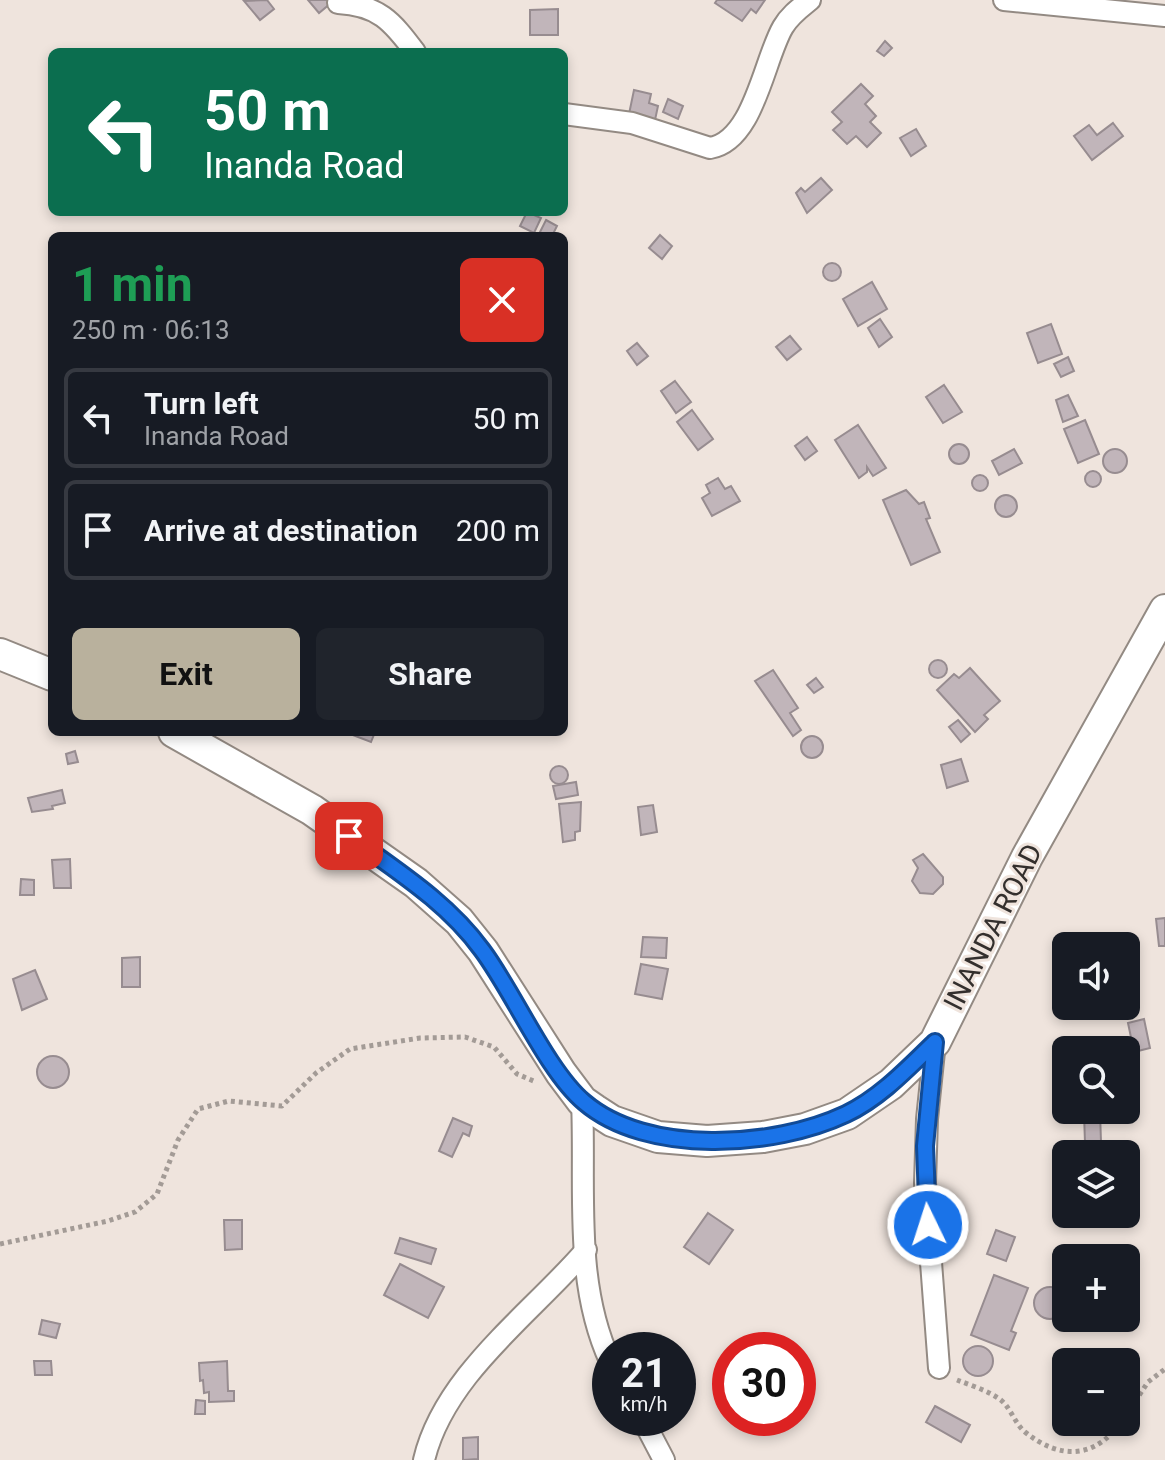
<!DOCTYPE html>
<meta charset="utf-8">
<style>
body{margin:0;font-family:Roboto,sans-serif;background:#20242c;color:#f1f3f6;height:100vh;display:flex;flex-direction:column;font-size:30px;white-space:nowrap}
*{box-sizing:border-box;margin:0}
p{font-size:26px;color:#9ea1a6}
.icon{flex:none;width:44px;height:44px;fill:none;stroke:currentColor;stroke-width:2;stroke-linecap:round;stroke-linejoin:round}
.map{position:relative;flex:1;overflow:hidden}
.drawer{position:absolute;left:48px;top:232px;width:520px;height:504px;display:flex;flex-direction:column;background:#171b24;border-radius:12px;box-shadow:0 4px 12px #0003}
.drawer>*{flex:none}
.guide{position:absolute;left:48px;top:48px;width:520px;height:168px;border-radius:12px;box-shadow:0 4px 12px #0003;background:#0b6e4f;color:#fff;overflow:hidden}
.tools{position:absolute;left:1052px;top:932px;display:grid;gap:16px}
.tools a{display:grid;place-items:center;width:88px;height:88px;border-radius:12px;background:#171b24;box-shadow:0 4px 12px #0003;font-size:40px}
.speed{position:absolute;left:592px;top:1332px;display:flex;gap:16px;font-size:40px;font-weight:700;text-align:center}
.speed>*{display:grid;place-content:center;width:104px;height:104px;border-radius:50%;background:#171b24;box-shadow:0 4px 12px #0003;line-height:1}
.speed small{font-size:20px;font-weight:400}
.speed .limit{border:12px solid #d22;background:#fff;color:#111}
.pin{position:absolute;display:grid;place-items:center;width:68px;height:68px;color:#fff;margin:-34px;border-radius:16px;box-shadow:0 4px 12px #0006}
.me{position:absolute;width:88px;margin:-44px;rotate:356deg;stroke-linejoin:round;filter:drop-shadow(0 0 6px #0008)}
.turn{display:flex;align-items:center;gap:28px;height:168px;padding:0 24px;font-size:36px}
.turn .icon{width:104px;height:104px;stroke-width:2.5}
.turn b{display:block;font-size:56px;line-height:68px}
.round{display:grid;place-items:center;flex:none;width:84px;height:84px;border-radius:12px;background:#20242c}
.headline{display:flex;align-items:center;justify-content:space-between;height:136px;padding:0 24px}
h1{font-size:48px;font-weight:700;line-height:60px;color:#1e9e55}
.primary-button{display:flex;gap:16px;margin-top:auto;padding:16px 24px}
.primary-button a{flex:1;height:92px;border-radius:12px;background:#b9b19d;color:#111;font-size:32px;font-weight:700;line-height:92px;text-align:center}
.primary-button a+a{background:#20242c;color:#f1f3f6}
ul{padding:0;list-style:none}
li{display:flex;align-items:center;gap:24px;height:100px;margin:0 16px 12px;padding:0 8px;border:4px solid #363941;border-radius:12px}
li div{flex:1}
li b{display:block;font-size:30px}
li em{font-style:normal}
.map>svg:first-child{display:block}
.building{fill:#c1b5ba;stroke:#978c90;stroke-width:2}
.lines{fill:none;stroke-linecap:round;stroke-linejoin:round}
.street-casing{stroke:#938a83;stroke-width:24}
.secondary-casing{stroke:#938a83;stroke-width:34}
.path{stroke:#a39b96;stroke-width:5;stroke-dasharray:4 4;stroke-linecap:butt}
.street{stroke:#fff;stroke-width:20}
.secondary{stroke:#fff;stroke-width:30}
.route-casing{stroke:#114b97;stroke-width:20}
.route{stroke:#1a73e8;stroke-width:14}
.labels{text-anchor:middle;dominant-baseline:central;stroke-width:6;stroke-linejoin:round;paint-order:stroke}
.street-label{font-size:28px;fill:#332f2d;stroke:#efe4dd}
</style>
<div class="map">
<svg width="1165" height="1460" viewBox="0 0 1165 1460">
<rect width="100%" height="100%" fill="#efe4dd"/>
<g class="building">
<path d="M267,0L274,9L260,20L244,1Z"/>
<path d="M308,0H329L331,3L319,13Z"/>
<path d="M717,0H765L756,13L751,9L742,21L715,3Z"/>
<path d="M558,9V35H530V10Z"/>
<path d="M885,41L892,48L884,56L877,51Z"/>
<path d="M861,84L873,96L865,104L876,116L870,122L881,133L867,147L856,136L847,144L833,130L842,122L832,112Z"/>
<path d="M634,90L651,94L649,103L658,106L655,120L629,114Z"/>
<path d="M668,99L683,106L678,119L663,112Z"/>
<path d="M1113,123L1123,136L1092,160L1074,136L1089,125L1097,135Z"/>
<path d="M916,129L926,146L911,156L900,138Z"/>
<path d="M821,178L832,190L807,213L796,193L801,188L805,192Z"/>
<path d="M527,212L541,218L534,233L520,226Z"/>
<path d="M546,220L557,226L552,236L539,234Z"/>
<path d="M660,235L672,246L662,259L649,248Z"/>
<circle cx="832" cy="272" r="9"/>
<path d="M872,282L887,309L858,326L843,299Z"/>
<path d="M880,319L892,337L879,347L868,328Z"/>
<path d="M1051,324L1062,354L1038,363L1027,333Z"/>
<path d="M790,336L801,349L787,360L776,347Z"/>
<path d="M637,343L648,356L637,365L627,351Z"/>
<path d="M1068,357L1074,371L1061,377L1054,364Z"/>
<path d="M675,381L691,402L676,413L661,391Z"/>
<path d="M944,385L962,412L943,423L926,397Z"/>
<path d="M1068,395L1078,416L1063,422L1056,400Z"/>
<path d="M692,410L713,439L698,450L677,422Z"/>
<path d="M1085,420L1099,454L1078,463L1064,429Z"/>
<path d="M858,425L886,468L873,476L867,467V472L859,478L835,440Z"/>
<path d="M807,437L817,451L805,460L795,446Z"/>
<circle cx="959" cy="454" r="10"/>
<path d="M1014,449L1022,463L999,475L992,461Z"/>
<circle cx="1115" cy="461" r="12"/>
<circle cx="1093" cy="479" r="8"/>
<circle cx="980" cy="483" r="8"/>
<path d="M718,478L725,489L731,486L740,501L712,516L702,498L710,493L706,485Z"/>
<path d="M906,490L919,504L924,502L930,518L926,519L940,552L911,565L883,500Z"/>
<circle cx="1006" cy="506" r="11"/>
<circle cx="938" cy="669" r="9"/>
<path d="M970,668L1000,701L984,715L988,719L975,732L937,690L954,674L959,678Z"/>
<path d="M773,670L798,708L790,713L801,730L793,736L755,681Z"/>
<path d="M816,678L823,687L814,693L807,685Z"/>
<path d="M958,720L970,734L961,742L949,727Z"/>
<path d="M345,732H375L371,742Z"/>
<circle cx="812" cy="747" r="11"/>
<path d="M75,751L78,762L68,764L66,754Z"/>
<path d="M961,759L968,781L947,788L941,765Z"/>
<circle cx="559" cy="775" r="9"/>
<path d="M576,782L578,795L556,799L553,786Z"/>
<path d="M62,790L65,803L52,806L53,809L32,812L28,798Z"/>
<path d="M581,802L580,831L575,832V840L563,842L559,804Z"/>
<path d="M653,805L657,832L641,835L638,807Z"/>
<path d="M923,854L943,877V884L933,894L920,893L912,881L918,868L913,860Z"/>
<path d="M70,859L71,888H54L52,860Z"/>
<path d="M21,879L34,880V895H20Z"/>
<path d="M1165,918V946H1159L1156,919Z"/>
<path d="M643,937L667,938L666,958L641,957Z"/>
<path d="M140,957V987H122V958Z"/>
<path d="M641,964L668,969L662,999L635,994Z"/>
<path d="M35,970L47,999L22,1010L13,979Z"/>
<path d="M1144,1019L1150,1048L1134,1052L1128,1023Z"/>
<circle cx="53" cy="1072" r="16"/>
<path d="M1100,1112L1101,1142L1085,1143L1084,1113Z"/>
<path d="M453,1118L472,1126L469,1136L463,1133L452,1157L439,1151Z"/>
<path d="M708,1213L733,1230L709,1264L684,1247Z"/>
<path d="M224,1220H242V1249L225,1250Z"/>
<path d="M996,1230L1015,1237L1006,1261L987,1254Z"/>
<path d="M400,1238L436,1249L431,1264L395,1253Z"/>
<path d="M400,1264L444,1287L428,1318L384,1295Z"/>
<path d="M994,1275L1028,1288L1011,1331L1016,1333L1009,1350L971,1335Z"/>
<circle cx="1050" cy="1303" r="16"/>
<path d="M42,1320L60,1324L56,1338L39,1334Z"/>
<circle cx="978" cy="1361" r="15"/>
<path d="M34,1361H51L52,1375H35Z"/>
<path d="M227,1361L228,1391H234V1401L209,1402V1392L204,1393L203,1380L200,1381L199,1363Z"/>
<path d="M196,1400L205,1401V1414H195Z"/>
<path d="M935,1406L970,1425L961,1442L926,1422Z"/>
<path d="M478,1437V1459L463,1460V1438Z"/>
</g>
<g class="lines">
<g class="street-casing">
<g id="street">
<path d="M1004,0L1165,16"/>
<path d="M338,3C378,5 392,21 415,52"/>
<path d="M564,114L632,123L710,148C754,141 764,59 783,27C790,15 800,8 810,0"/>
<path d="M935,1042L927,1119L925,1183L939,1368"/>
<path d="M582,1101C586,1187 573,1281 610,1361"/>
<path d="M642,1418L664,1460"/>
<path d="M424,1460C444,1375 531,1314 586,1250"/>
</g>
</g>
<g class="secondary-casing">
<g id="secondary">
<path d="M0,654L52,675"/>
<path d="M174,732L312,810L416,883L459,921L483,951L561,1073L582,1101L595,1110L612,1121L658,1137L707,1141L763,1137L805,1129L847,1114L891,1084L935,1042L1027,857L1165,610"/>
</g>
</g>
<g class="path">
<path d="M0,1244L108,1221L135,1212L157,1194L178,1140L198,1109L229,1101L282,1106L316,1073L350,1049L420,1038L465,1037L494,1047L517,1074L536,1082"/>
<path d="M957,1380C970,1385 986,1390 998,1398C1010,1405 1014,1423 1025,1432C1060,1460 1095,1459 1121,1422"/>
<path d="M1126,1415L1148,1382L1165,1369"/>
</g>
<use href="#street" class="street"/>
<use href="#secondary" class="secondary"/>
</g>
<g class="lines">
<g class="route-casing">
<path id="route" d="M349,836C397,871 447,902 482,950C513,991 547,1071 584,1102C647,1156 774,1148 846,1114C880,1098 908,1068 935,1042L925,1146L928,1225"/>
</g>
<use href="#route" class="route"/>
</g>
<g class="labels">
<g class="street-label">
<text transform="translate(993 927) rotate(-63)">INANDA ROAD</text>
</g>
</g>
</svg>
<div class="tools">
<a><svg class="icon" aria-label="sound" viewBox="0 0 24 24"><path d="M4 9h4l5-4v14l-5-4H4zM17 9q2 3 0 6"/></svg></a>
<a><svg class="icon" aria-label="search" viewBox="0 0 24 24"><circle cx="10" cy="10" r="6"/><path d="M15 15l6 6"/></svg></a>
<a><svg class="icon" aria-label="layers" viewBox="0 0 24 24"><path d="M12 4l9 5-9 5-9-5zM3 14l9 5 9-5"/></svg></a>
<a>+</a>
<a>−</a>
</div>
<div class="speed"><div>21<small>km/h</small></div><div class="limit">30</div></div>
<div class="pin" style="left:349px;top:836px;background:#d93025"><svg class="icon" aria-label="arrive" viewBox="0 0 24 24"><path d="M6 21V4h12l-3 4 3 4H6"/></svg></div>
<svg class="me" style="left:928px;top:1225px" viewBox="-20 -20 40 40"><circle r="17" fill="#1a73e8" stroke="#fff" stroke-width="3"/><path d="M0-11L8 9 0 5-8 9z" fill="#fff"/></svg>
<div class="guide">
<div class="turn"><svg class="icon" aria-label="left" viewBox="0 0 24 24"><path d="M17 20v-9H6M10 6l-5 5 5 5"/></svg><div><b>50 m</b>Inanda Road</div></div>
</div>
<section class="drawer">
<div class="headline"><div><h1>1 min</h1><p>250 m · 06:13</p></div><a class="round" style="background:#d93025;color:#fff"><svg class="icon" aria-label="close" viewBox="0 0 24 24"><path d="M6 6l12 12M18 6L6 18"/></svg></a></div>
<ul>
<li><svg class="icon" aria-label="left" viewBox="0 0 24 24"><path d="M17 20v-9H6M10 6l-5 5 5 5"/></svg><div><b>Turn left</b><p>Inanda Road</p></div><em>50 m</em></li>
<li><svg class="icon" aria-label="arrive" viewBox="0 0 24 24"><path d="M6 21V4h12l-3 4 3 4H6"/></svg><div><b>Arrive at destination</b></div><em>200 m</em></li>
</ul>
<div class="primary-button"><a>Exit</a><a>Share</a></div>
</section>
</div>
